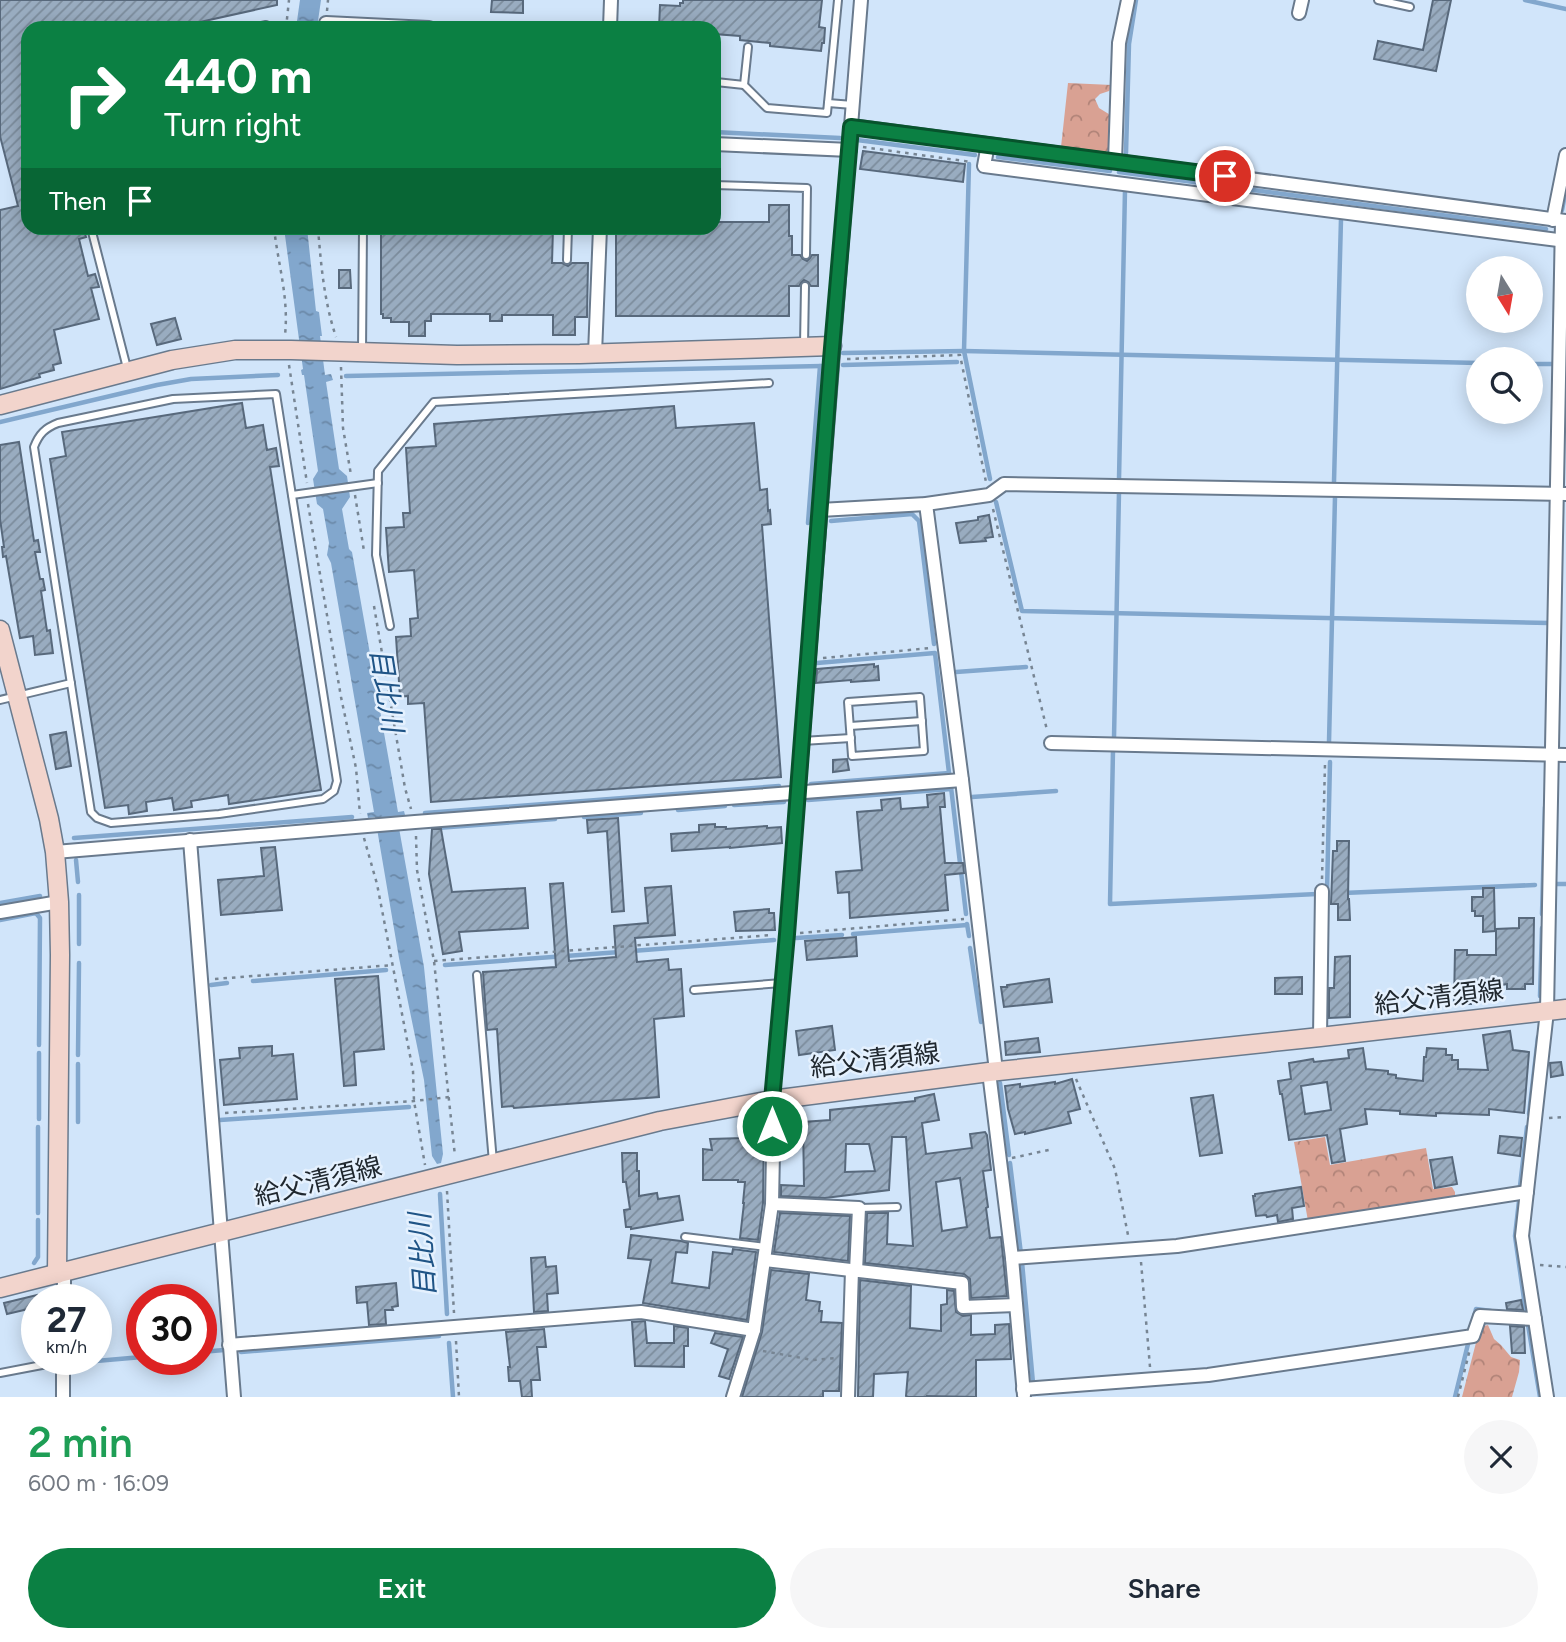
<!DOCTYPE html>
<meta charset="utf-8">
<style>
body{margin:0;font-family:Figtree,"Noto Sans JP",sans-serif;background:#f6f6f7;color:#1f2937;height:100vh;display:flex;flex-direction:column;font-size:26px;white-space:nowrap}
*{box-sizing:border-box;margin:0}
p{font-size:23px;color:#747a83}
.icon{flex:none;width:38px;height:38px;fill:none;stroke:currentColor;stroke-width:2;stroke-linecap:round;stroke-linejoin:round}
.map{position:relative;height:1397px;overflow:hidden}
.details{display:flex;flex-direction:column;background:#fff;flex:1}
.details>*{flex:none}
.hud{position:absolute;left:21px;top:21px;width:700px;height:214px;border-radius:21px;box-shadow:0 4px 18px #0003;background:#0b8043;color:#fff;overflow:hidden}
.needle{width:46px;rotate:169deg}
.fabs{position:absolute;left:1466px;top:256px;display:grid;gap:14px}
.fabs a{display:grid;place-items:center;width:77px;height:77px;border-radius:50%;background:#fff;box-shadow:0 4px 18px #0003;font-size:35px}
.speed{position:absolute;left:21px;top:1284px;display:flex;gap:14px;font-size:35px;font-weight:700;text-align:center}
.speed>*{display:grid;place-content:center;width:91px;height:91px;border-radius:50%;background:#fff;box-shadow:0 4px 18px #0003;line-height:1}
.speed small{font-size:18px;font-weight:400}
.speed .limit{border:10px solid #d22;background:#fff;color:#111}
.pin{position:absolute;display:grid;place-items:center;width:60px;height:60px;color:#fff;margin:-30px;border:4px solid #fff;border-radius:50%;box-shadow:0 2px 7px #0007}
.me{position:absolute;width:77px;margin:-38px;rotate:0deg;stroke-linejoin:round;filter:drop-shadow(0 0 5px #0008)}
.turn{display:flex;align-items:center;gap:24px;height:147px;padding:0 28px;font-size:32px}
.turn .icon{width:91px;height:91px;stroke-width:2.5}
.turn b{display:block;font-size:49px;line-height:60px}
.then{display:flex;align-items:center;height:66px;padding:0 28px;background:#0003;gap:14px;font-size:26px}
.round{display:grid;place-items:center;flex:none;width:74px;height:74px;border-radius:37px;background:#f6f6f7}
.head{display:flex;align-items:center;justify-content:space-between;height:119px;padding:0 28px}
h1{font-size:42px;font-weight:600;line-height:52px;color:#1e9e55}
.cta{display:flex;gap:14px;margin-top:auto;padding:14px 28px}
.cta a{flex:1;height:80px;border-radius:42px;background:#0b8043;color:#fff;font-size:28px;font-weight:600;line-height:80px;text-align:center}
.cta a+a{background:#f6f6f7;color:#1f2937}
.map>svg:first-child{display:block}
.forest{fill:url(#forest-crowns)}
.water{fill:url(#water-ripples)}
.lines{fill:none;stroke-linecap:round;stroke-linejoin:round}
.stream{stroke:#82a7cd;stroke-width:4.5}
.building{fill:url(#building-hatch);stroke:#58697c;stroke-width:2;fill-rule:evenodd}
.lane-casing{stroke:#697a8d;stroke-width:10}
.street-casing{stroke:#697a8d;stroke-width:16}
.secondary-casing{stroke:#697a8d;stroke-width:21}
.path{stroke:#778593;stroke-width:2.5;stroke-dasharray:3.5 5;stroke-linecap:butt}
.lane{stroke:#fff;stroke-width:6}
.street{stroke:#fff;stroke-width:12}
.secondary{stroke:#f2d4cc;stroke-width:18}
.route-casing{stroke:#07532c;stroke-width:18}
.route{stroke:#0b8043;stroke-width:12}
.labels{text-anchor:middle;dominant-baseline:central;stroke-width:5;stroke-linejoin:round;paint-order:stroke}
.street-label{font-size:26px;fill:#20282f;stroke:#e5f1fe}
.water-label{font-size:28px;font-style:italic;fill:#1f5486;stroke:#e5f1fe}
</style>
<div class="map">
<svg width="1566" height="1397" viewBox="0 0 1566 1397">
<defs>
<pattern id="forest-crowns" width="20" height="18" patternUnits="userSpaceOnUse" patternTransform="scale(1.75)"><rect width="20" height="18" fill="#d9a193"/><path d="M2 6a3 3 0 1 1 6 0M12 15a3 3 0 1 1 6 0" fill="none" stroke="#b08378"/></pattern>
<pattern id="water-ripples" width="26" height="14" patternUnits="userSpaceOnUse" patternTransform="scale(1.75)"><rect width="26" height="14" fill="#82a7cd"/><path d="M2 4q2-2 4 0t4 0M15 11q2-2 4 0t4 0" fill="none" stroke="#6a88a7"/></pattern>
<pattern id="building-hatch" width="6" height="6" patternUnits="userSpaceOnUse" patternTransform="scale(1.75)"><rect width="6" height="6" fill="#99acc0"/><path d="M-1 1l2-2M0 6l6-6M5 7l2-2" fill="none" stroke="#7c8c9c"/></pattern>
</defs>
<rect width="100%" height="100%" fill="#d1e5fa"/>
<g class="forest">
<path d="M1068,83L1112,85L1109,91L1100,94L1095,99L1099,108L1112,116V148L1104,153L1061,147Z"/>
<path d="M1325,1137L1330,1165L1426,1148L1433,1189L1452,1187L1455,1192V1197L1308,1221L1294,1142Z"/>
<path d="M1488,1325L1494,1339L1501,1345L1511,1357L1520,1360L1519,1372L1512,1397H1462L1480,1327Z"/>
</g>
<g class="water">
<path d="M300,0H321L317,28H296Z"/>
<path d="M284,228H307L316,311L319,312L322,336H320L325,375L331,374L333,380L326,382L339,469L347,476L350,497L342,509L349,549L352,552L398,812L404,811L405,815L397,817L424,967L443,1154L441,1163L437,1164L432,1156L424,1080L399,958L375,817L368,818L367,813L374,812L331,563L327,555L329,543L323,509L317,504L313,479L318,471L304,375H302L301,370L303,369Z"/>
</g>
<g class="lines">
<g class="stream">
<path d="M1525,0L1566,9"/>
<path d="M714,132L840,138"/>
<path d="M857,140L975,155"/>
<path d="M1126,153L1129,44L1136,0"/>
<path d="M998,157L1110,171"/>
<path d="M969,164L964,351L990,479"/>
<path d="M1119,172L1546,229"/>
<path d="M1562,210L1566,189"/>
<path d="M964,351L1479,363"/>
<path d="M843,353L964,351"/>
<path d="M1531,364H1555"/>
<path d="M843,365L957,362"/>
<path d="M346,376L822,366"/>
<path d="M0,422L157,385L191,379L278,375"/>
<path d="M1119,479L1125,190"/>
<path d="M1334,482L1341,219"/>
<path d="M996,502L1022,611L1549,623"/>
<path d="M831,521L912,514L919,521L934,644"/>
<path d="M808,523L820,366"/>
<path d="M956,672L1026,667"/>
<path d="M1114,738L1119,492"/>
<path d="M1329,742L1335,497"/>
<path d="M1113,750L1110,904L1317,894"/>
<path d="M811,784L949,773L935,653L817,663"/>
<path d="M951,787L966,914"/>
<path d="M972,797L1056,791"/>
<path d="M808,800L951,789"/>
<path d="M734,805L784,802"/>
<path d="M678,810L725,806"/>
<path d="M425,813L779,786"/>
<path d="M584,817L641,813"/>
<path d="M437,828L555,819"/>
<path d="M74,838L352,817"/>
<path d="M76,860L78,882"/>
<path d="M1555,884H1566"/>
<path d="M1327,892L1330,762"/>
<path d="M1343,893L1535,885"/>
<path d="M0,903L40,896"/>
<path d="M1542,914L1545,807"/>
<path d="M0,920L36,913L40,918L39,1045"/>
<path d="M967,924L969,936"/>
<path d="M853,934L967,925"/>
<path d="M796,938L842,935"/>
<path d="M79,944V895"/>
<path d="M970,948L981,1022"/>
<path d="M632,951L774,940"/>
<path d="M445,965L620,952"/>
<path d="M253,981L386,970"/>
<path d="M211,985L227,983"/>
<path d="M1540,996L1542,928"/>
<path d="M78,1055L79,963"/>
<path d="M1000,1083L1009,1155"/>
<path d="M1529,1114L1538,1037"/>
<path d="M39,1119V1053"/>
<path d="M220,1120L409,1107"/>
<path d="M78,1122V1064"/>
<path d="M1010,1163L1021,1254"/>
<path d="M1520,1186L1527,1127"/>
<path d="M440,1194L447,1314"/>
<path d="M1519,1201L1515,1236L1526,1313"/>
<path d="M38,1213V1127"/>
<path d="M1022,1262L1033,1383"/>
<path d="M34,1263L38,1257V1220"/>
<path d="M1474,1317L1476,1309L1491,1311"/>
<path d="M1528,1325L1540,1397"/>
<path d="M449,1343L453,1397"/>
<path d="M201,1352L224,1350"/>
<path d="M241,1352L439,1336"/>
<path d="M73,1363L142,1357"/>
<path d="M1455,1397L1468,1344"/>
</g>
</g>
<g class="building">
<path d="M0,0H277V5L173,28H28V228H83L86,237L79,239L88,276L95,274L99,287L91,288L99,319L54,330L61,363L53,365L54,370L39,374L40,377L0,389V210L18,206L0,136Z"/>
<path d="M492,0H523V13L491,12Z"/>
<path d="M683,0H822L819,27L825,28L824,43H822L821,51L770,46V43L740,40V36L714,34V28H659L660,5L680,6V3H683Z"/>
<path d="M1433,0H1451L1436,71L1374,59L1378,41L1423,50Z"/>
<path d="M863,151L965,164L963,182L860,169Z"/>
<path d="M769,205H789V236H792V255H800L803,259L807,261L810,258L812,255H818V286H811L808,282L804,280L801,283L799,286H789V316H616V228L713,229L714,222H769Z"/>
<path d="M381,228H553L552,263H562L568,266L572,263H588L587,317H575V335H553V315H502V321H490V314H431V321H425V336H409V322H391V318H383V314H381Z"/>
<path d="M339,270H350L351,288H339Z"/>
<path d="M175,318L181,339L157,345L151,324Z"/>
<path d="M242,403L246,428L263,425L267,450L276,448L279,466L270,467L321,790L229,804L228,795L191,801L192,807L174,810L172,798L146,802L147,811L129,814L128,805L105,808L50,459L66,456L62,432Z"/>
<path d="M674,406L676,428L754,423L760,490L767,489L768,511L770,510L771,524L762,525L781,777L431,802L424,703L408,704V696L400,697L396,637L411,636L410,619L418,618L414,570L389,572L386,528L404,527L403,513H410L406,448L436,446L434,424Z"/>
<path d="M19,442L34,541L38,540L40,552H35L40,579H43L45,590L41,591L47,631L50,630L53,653L35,655L33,636L20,638L6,556L3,557L2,547H4L0,519V445Z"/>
<path d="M989,515L993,537L985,538L986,541L960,543L956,523L978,520V517Z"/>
<path d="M874,664V667L878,666L879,680L851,682V680L816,683L817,669Z"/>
<path d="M66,732L71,766L56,769L50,735Z"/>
<path d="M847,759L849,770L833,772V760Z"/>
<path d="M944,793L945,807H940L945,863H963L964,873L945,875L948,910L850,918L849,892L838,893L836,872L862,870L857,812L882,810L881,800L900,798L901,809L928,807L927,795Z"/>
<path d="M618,818L624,911L612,912L607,831L588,833L587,820Z"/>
<path d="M715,824V827H726V829L767,826V828L781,827L782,843L730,848V847L672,851L671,834L699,832V825Z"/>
<path d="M432,829H441L452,892L525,888L528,928L459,932L462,951L443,954L429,874Z"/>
<path d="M1337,841H1349L1348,899H1349L1350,920H1338V904H1331L1333,851H1337Z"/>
<path d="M275,847L282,910L221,915L218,880L264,876L261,848Z"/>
<path d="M563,883L569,961L616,957L614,926L648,923L645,888L671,886L675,935L635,938L637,962L668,959L669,970L681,969L684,1016L654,1019L659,1097L514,1108L513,1106L502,1107L497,1029L487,1030L483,972L556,967L550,884Z"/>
<path d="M1483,888H1494L1495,931L1483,932V916H1475V911H1472V897H1483Z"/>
<path d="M769,909V913H774L775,930L736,931L734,912Z"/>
<path d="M1519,918H1534L1533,984H1525V989H1507V984L1502,985V981L1471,982V1004H1454L1455,950H1467V955H1496V929L1519,928Z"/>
<path d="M856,937L857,956L807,960L805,941Z"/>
<path d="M1350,956V1017L1329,1018V988H1334L1335,957Z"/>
<path d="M378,976L384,1049L354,1052L356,1085L344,1086L335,979Z"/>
<path d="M1302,977V994H1275V978Z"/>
<path d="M1049,979L1052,1002L1004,1007L1001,987H1007V985Z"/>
<path d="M832,1026L835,1050L799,1055L796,1031Z"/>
<path d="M1510,1031L1513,1050L1529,1052L1524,1113L1489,1109V1115L1436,1113V1116L1400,1114V1111L1365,1109L1367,1124L1340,1129L1345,1161L1332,1163L1327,1135L1289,1140L1282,1094H1280L1278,1081L1291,1079L1289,1063L1313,1059L1314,1062L1349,1058L1348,1050L1363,1048L1366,1069L1388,1071V1074L1396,1075V1078L1423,1081L1424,1057H1426L1427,1048L1446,1049V1055H1452V1060H1458V1069L1488,1070L1483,1035ZM1327,1082L1331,1110L1305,1114L1301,1086Z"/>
<path d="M1038,1038L1040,1052L1006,1055L1005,1042Z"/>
<path d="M272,1046V1056L293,1054L297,1099L224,1105L220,1060L240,1058L239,1048Z"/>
<path d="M1561,1062L1563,1075L1551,1077L1550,1063Z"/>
<path d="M1072,1079L1080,1109L1068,1112L1071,1123L1025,1134V1132L1015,1134L1008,1109L1005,1086L1020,1084V1087L1055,1082V1084Z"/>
<path d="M934,1094L939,1120L922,1123L926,1154L972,1148L970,1134L985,1132L987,1135L991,1170L983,1171L988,1207L986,1208L990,1238L1001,1237L1007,1296L971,1298L970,1279L964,1274L865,1263L867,1213H888L887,1244L913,1246L906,1137H892L889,1190L825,1198L781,1196V1185L804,1186L803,1122L830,1120V1110L915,1101V1098ZM846,1144H869L875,1171L845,1172ZM960,1178L967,1227L942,1231L936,1182Z"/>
<path d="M1213,1095L1222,1153L1200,1156L1191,1098Z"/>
<path d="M750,1121H764L763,1203L758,1240L740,1238L744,1203H743L745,1182H738V1180H703V1149L712,1150L710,1139L744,1138L743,1125L750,1124Z"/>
<path d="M1500,1136L1522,1138L1520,1156L1498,1153Z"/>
<path d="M622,1153H637V1171H639V1196L657,1193L658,1199L679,1196L683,1220L631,1229V1227H626L624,1210L630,1209L626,1182H623Z"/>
<path d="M1452,1157L1457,1184L1435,1188L1430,1160Z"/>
<path d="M1301,1187L1304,1206L1292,1208L1293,1219L1278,1222L1277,1215L1267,1217L1266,1215L1256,1216L1253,1196H1255V1194Z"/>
<path d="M780,1213L850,1216L848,1261L774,1252Z"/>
<path d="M631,1235L681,1241L688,1243L687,1253L676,1252L672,1283L709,1288L713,1252L732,1254L733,1249L756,1252L747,1320L643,1303L651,1260L628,1258Z"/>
<path d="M545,1257L546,1267L556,1266L558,1293L547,1294L548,1311L534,1312L531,1258Z"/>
<path d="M771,1270L809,1274L806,1300L820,1302L819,1311H822L821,1322L842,1323L839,1391H823V1397H742L762,1332Z"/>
<path d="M860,1280L911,1286L910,1328L941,1331V1305L947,1304V1290L954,1291L956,1312L963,1316L971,1315V1335L995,1334V1325L1009,1324L1011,1359L976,1360V1397L927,1396V1397H908L906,1396L908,1372L874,1374L873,1397H858Z"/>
<path d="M396,1283L398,1306L392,1307L393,1310H385L386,1324L369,1325L367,1302L357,1303L356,1287Z"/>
<path d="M37,1295V1307L7,1314L4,1303Z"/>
<path d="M1521,1300L1523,1310L1507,1309L1506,1303Z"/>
<path d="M645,1321L647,1343H674V1326L688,1328V1346H684V1367L635,1366L632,1322Z"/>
<path d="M1510,1326L1524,1327L1525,1353H1512Z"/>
<path d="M544,1329L546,1347H537L540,1380H531L532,1397H522L520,1381H509L508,1367H510L506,1332Z"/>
<path d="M715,1333L743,1337L729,1379L719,1376L728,1349L711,1343Z"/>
</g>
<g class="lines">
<g class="lane-casing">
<g id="lane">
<path d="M1378,0L1410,7"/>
<path d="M252,28L266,25"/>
<path d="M748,47L744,85L767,108L827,113L838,0"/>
<path d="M716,82L744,85"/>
<path d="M828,103L853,105"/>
<path d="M714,185L807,188L806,255"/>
<path d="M91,228L127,368"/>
<path d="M567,260L568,228"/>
<path d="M804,345L805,286"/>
<path d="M362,352L363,228"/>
<path d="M276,394L337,781L334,791L323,799L219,814L111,823L97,818L91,812L34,447C39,434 45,428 58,423L173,399Z"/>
<path d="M292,495L378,483"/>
<path d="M390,626L376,555L378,471L434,402L769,383"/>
<path d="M920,697L924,751L852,756L848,702Z"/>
<path d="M0,700L71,683"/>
<path d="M850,726L922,721"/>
<path d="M802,741L851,738"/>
<path d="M477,975L493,1162"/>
<path d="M694,990L782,983"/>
<path d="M859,1208L897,1207"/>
<path d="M685,1237L766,1247"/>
<path d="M0,1373L63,1361"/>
</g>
</g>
<g class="street-casing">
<g id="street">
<path d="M1299,13L1302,0"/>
<path d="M326,23L429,28"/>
<path d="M610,28L611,0"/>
<path d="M851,126L1566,221"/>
<path d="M714,144L850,150"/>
<path d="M988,144L984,166L1566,241"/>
<path d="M1115,161L1119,43L1128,0"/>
<path d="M1553,220L1566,155"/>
<path d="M595,354L600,228"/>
<path d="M926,504L962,780L996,1071"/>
<path d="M820,510L926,504L989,495L1004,484L1566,494"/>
<path d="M1051,743L1566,755"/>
<path d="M190,840L234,1397"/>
<path d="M55,852L415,822L962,780"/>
<path d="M0,912L59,902"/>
<path d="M1320,1037L1322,891"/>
<path d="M989,1072L1012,1258L1024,1395"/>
<path d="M772,1204L859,1208L856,1271"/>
<path d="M1012,1258L1177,1246L1527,1192"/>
<path d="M765,1260L962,1283L963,1307L1016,1305"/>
<path d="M64,1300V1272"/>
<path d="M229,1345L641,1312L754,1330"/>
<path d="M1023,1389L1208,1375L1473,1336L1480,1316L1535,1319"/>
<path d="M63,1397V1360"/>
<path d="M733,1397L754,1330L772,1204L773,1152L772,1100L787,934L861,0"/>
<path d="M848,1397L852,1270"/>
<path d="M1547,1397L1522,1236L1547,1011L1562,221"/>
</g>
</g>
<g class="secondary-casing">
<g id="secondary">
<path d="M0,405L172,360L235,350H291L457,355L580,354L832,346"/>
<path d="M0,630L49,819L55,852L59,902L60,955L57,1274"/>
<path d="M0,1288L660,1121L772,1100L989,1072L1320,1037L1566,1009"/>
</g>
</g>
<g class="path">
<path d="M327,11L328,0"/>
<path d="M286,28L289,0"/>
<path d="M863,147L971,162"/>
<path d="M274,228C278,264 289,298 285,335"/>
<path d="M318,228C321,265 324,301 336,337"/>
<path d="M847,359L960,355L986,482"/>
<path d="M289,365L307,483"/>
<path d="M341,367L343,428L351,475"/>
<path d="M355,495L364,551"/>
<path d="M308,504L341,697L356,768L360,814"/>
<path d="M993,509L1047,730"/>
<path d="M374,606L405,788L411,809"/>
<path d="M823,658L931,648"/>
<path d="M416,836L417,870L434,961L455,1156"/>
<path d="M364,838L377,884L413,1071L414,1101L425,1165"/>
<path d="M1322,879L1325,764"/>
<path d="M800,933L964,919"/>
<path d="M434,961L772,935"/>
<path d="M215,979L393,965"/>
<path d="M1076,1079L1115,1169L1128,1235"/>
<path d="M225,1113L414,1101L449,1097"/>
<path d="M1549,1118L1566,1117"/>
<path d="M1012,1158L1053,1149"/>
<path d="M447,1191L454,1313"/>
<path d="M1141,1262L1150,1367"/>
<path d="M1540,1265L1566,1267"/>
<path d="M456,1341L459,1397"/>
<path d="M763,1351L813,1360L836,1358"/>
<path d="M1458,1397L1470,1349"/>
</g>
<use href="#lane" class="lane"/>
<use href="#street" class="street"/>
<use href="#secondary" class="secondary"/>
</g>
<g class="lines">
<g class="route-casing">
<path id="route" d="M772,1126V1100L787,934L831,360L851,127L1225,176"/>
</g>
<use href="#route" class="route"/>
</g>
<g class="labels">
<g class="street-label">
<text transform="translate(1439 997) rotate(-7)">給父清須線</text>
<text transform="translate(875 1060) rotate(-7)">給父清須線</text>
<text transform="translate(318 1181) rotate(-14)">給父清須線</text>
</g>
<g class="water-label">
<text transform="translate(387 690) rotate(81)">目比川</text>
<text transform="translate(422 1255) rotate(-94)">目比川</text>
</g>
</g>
</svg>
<div class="fabs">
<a><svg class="needle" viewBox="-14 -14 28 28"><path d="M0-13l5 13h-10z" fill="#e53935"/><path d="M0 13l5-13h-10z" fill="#747a83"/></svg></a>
<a><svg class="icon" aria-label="search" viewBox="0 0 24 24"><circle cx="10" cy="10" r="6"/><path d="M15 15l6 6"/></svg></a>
</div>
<div class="speed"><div>27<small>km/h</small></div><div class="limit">30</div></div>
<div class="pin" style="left:1225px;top:176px;background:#d93025"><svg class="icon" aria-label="arrive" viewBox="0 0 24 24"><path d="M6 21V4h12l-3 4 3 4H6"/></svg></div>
<svg class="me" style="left:772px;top:1126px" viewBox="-20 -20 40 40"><circle r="17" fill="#0b8043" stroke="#fff" stroke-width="3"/><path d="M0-11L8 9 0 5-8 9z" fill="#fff"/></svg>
<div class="hud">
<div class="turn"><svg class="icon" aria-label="right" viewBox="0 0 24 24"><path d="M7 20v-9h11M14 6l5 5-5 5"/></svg><div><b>440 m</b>Turn right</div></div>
<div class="then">Then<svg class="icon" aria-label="arrive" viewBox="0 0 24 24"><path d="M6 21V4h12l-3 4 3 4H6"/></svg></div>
</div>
</div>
<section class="details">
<div class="head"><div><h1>2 min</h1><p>600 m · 16:09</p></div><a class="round"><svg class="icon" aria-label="close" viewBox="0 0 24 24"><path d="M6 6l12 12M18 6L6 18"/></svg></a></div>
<div class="cta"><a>Exit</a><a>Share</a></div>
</section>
